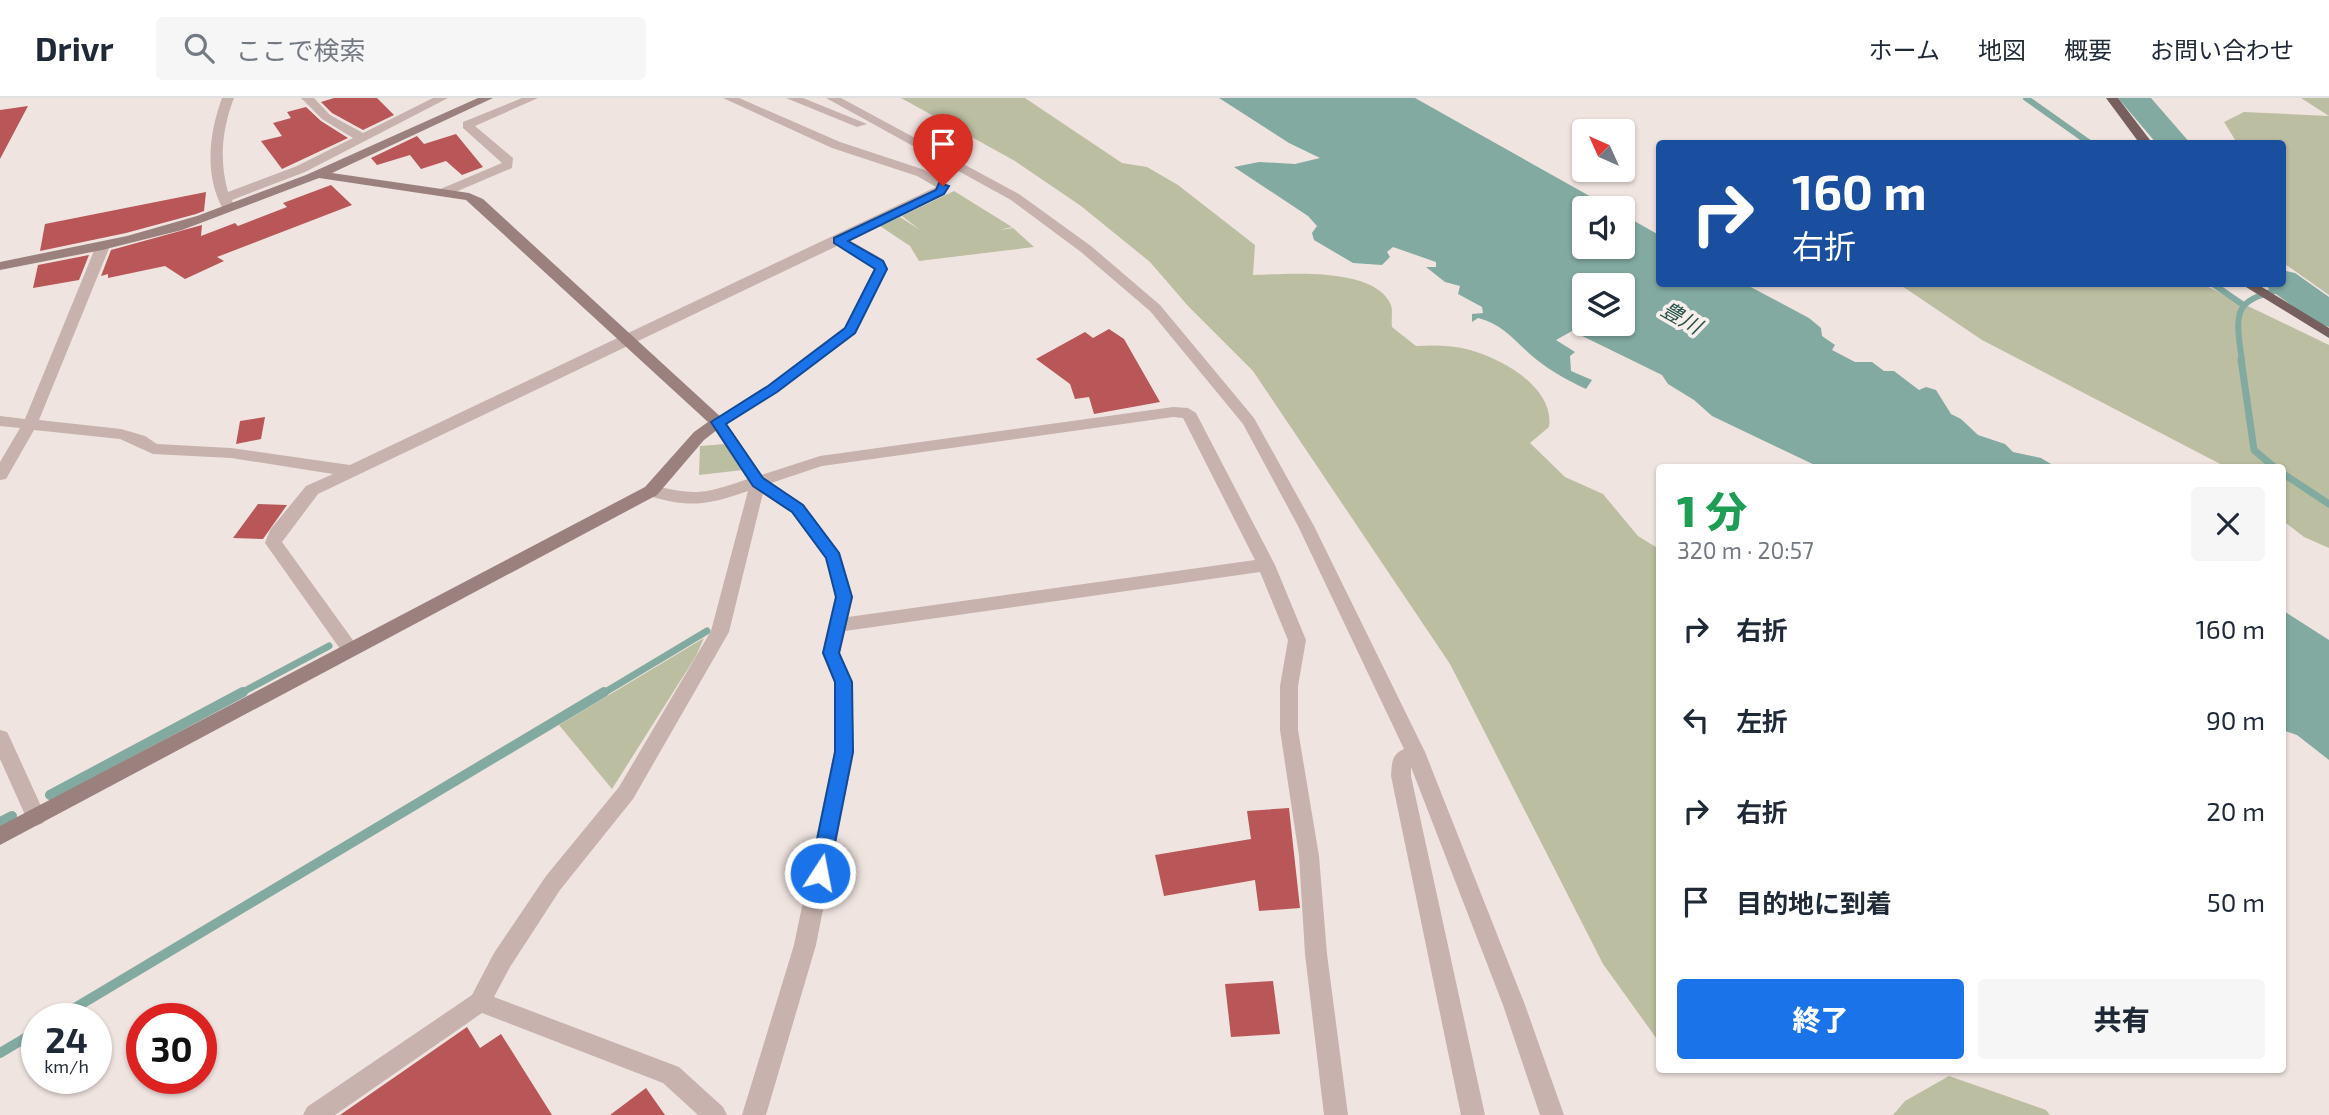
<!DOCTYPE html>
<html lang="ja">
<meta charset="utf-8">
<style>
body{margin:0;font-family:"Exo 2","Noto Sans JP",sans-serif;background:#f6f6f7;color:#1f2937;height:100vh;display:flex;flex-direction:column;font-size:26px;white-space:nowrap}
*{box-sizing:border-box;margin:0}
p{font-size:23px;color:#747a83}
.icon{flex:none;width:38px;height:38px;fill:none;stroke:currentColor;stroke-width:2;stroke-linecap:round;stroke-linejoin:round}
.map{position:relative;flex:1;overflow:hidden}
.side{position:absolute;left:1656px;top:366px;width:630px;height:609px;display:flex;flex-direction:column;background:#fff;border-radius:7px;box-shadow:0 2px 5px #0004}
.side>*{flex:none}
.top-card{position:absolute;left:1656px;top:42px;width:630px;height:147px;border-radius:7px;box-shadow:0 2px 5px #0004;background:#1a4fa0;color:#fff;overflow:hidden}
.needle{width:46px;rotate:315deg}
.controls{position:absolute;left:1572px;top:21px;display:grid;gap:14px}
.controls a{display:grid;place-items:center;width:63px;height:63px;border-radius:7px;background:#fff;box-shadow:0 2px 5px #0004;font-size:35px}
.speed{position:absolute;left:21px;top:905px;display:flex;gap:14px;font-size:35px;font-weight:700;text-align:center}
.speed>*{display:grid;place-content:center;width:91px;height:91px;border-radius:50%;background:#fff;box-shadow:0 2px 5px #0004;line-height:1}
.speed small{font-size:18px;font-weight:400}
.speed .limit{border:10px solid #d22;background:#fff;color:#111}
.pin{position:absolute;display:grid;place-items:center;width:60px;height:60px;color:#fff;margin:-72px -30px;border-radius:50% 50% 50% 0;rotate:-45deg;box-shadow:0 0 7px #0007}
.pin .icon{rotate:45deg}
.me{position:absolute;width:77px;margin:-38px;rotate:11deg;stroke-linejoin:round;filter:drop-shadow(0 0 5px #0008)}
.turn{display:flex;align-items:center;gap:24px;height:147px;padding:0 21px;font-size:32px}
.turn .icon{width:91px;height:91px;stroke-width:2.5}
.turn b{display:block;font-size:49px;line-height:60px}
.round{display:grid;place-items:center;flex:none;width:74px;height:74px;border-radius:7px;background:#f6f6f7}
.overview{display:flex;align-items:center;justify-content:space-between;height:119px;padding:0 21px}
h1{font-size:42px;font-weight:800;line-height:52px;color:#1e9e55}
.primary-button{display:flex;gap:14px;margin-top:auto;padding:14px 21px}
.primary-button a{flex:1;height:80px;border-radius:7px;background:#1a73e8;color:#fff;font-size:28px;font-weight:800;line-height:80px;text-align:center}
.primary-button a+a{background:#f6f6f7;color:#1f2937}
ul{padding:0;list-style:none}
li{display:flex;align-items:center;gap:21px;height:91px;padding:0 21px}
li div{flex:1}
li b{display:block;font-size:26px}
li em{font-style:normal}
header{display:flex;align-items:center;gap:42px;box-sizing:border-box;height:98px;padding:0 35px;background:#fff;border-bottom:2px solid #e0e1e3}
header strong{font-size:33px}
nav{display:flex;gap:38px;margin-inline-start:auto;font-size:24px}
.search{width:490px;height:63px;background:#f6f6f7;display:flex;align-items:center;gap:18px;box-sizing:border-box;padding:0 24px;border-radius:7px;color:#747a83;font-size:26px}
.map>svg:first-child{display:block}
.green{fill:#bcbea1}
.water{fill:#82aaa1;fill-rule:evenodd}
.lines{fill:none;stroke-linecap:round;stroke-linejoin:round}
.stream-far2{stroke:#82aaa1;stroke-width:6}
.stream-far1{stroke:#82aaa1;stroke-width:7}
.stream{stroke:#82aaa1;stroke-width:10}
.river{fill:#82aaa1;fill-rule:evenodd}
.building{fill:#b85658}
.street{fill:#c7b2ad;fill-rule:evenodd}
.secondary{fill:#9b817e;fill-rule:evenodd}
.primary{fill:#765f5e;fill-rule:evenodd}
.route{fill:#1a73e8;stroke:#114b97;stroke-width:2}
.labels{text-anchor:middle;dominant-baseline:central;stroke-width:7;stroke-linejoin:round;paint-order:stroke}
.far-water-label{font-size:21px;font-style:italic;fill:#25534a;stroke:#f8efec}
</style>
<header>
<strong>Drivr</strong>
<div class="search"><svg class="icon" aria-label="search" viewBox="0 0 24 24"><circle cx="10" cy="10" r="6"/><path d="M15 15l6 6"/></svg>ここで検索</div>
<nav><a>ホーム</a><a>地図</a><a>概要</a><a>お問い合わせ</a></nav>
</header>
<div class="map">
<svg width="2329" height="1017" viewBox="0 0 2329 1017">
<rect width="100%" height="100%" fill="#f0e4e0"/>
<g class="green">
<path d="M901,0H1025L1122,65L1147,69L1178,87L1255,147L1253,177C1288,176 1375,168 1391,207C1393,213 1391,223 1392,229L1416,248C1434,247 1452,247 1470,252C1503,261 1555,290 1549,329L1530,345L1565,379L1603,396L1638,438L1659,451V944L1603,866L1450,566L1253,273L1188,208L1150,164L1081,108L1015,63Z"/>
<path d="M2301,0H2329V197L2282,164V46L2237,45L2224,24L2244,14L2329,18Z"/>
<path d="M954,93L1012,129L999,132L1013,130L1034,149L919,163L910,148L880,128L900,119L920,132L902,118Z"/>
<path d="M1899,186H2202L2329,247V450L2304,439L2282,422V369H2226L1982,242Z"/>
<path d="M726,346L743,372L699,377L700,348Z"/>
<path d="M704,540L696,558L612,691L559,627Z"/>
<path d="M1949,978L2046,1012L2050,1017H1893L1905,1003Z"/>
</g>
<g class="water">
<path d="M1219,0H1415L1611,110H1584V149H1622V116L1659,137V186H1745L1809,220L1821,230L1822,238L1835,247L1832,252L1855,264H1872L1884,273H1894L1919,292L1926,289L1936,292L1951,316L1961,321L1978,337L2005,346L2013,354L2041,360L2056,369H1819L1712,318L1694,302L1668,286L1662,277L1572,233L1556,242L1575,254L1570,258L1571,273L1592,282L1586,291C1569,283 1552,274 1537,262C1518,247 1504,226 1478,220L1472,224V216L1483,215L1482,209L1458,196L1460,188L1445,184L1426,169H1436V164L1393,149L1387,154L1390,159L1382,167L1353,165L1314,142L1312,135L1317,128L1308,118L1234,69L1259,64L1295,66L1320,60L1289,45ZM1584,187H1622V226H1584Z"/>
<path d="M2282,512L2329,542V662L2297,637L2282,632Z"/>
</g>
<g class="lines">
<g class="stream-far2">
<path d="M2026,0L2091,46"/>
<path d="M2213,186L2242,206"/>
<path d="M2242,263C2234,208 2234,202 2291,189"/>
</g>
<g class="stream-far1">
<path d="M2241,261L2254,352L2274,369"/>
<path d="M2282,375L2329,406"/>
<path d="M239,596L329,548"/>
<path d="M602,596L707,533"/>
</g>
<g class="stream">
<path d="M50,697L243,594"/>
<path d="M0,724L12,718"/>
<path d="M58,920L604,594"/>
<path d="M0,955L37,933"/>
</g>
<g class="river">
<path d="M2118,0H2151L2191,46H2157Z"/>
<path d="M2282,172L2295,175L2329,199V229L2316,225L2269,191L2265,186H2282Z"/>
</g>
</g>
<g class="building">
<path d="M334,0H377L394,17L363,32L332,15L321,4Z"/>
<path d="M28,8L0,61V12Z"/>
<path d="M306,9L321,23L348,40L282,71L261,43L282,38L273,25L291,20L287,14Z"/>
<path d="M456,36L483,69L462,77L446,63L421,71L410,57L377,67L371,60L417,38L424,46Z"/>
<path d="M331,87L352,107L217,159L224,163L185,181L165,168L108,180V176L101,178L111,152L202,127L201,138L235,125L238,128L287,109L283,105Z"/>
<path d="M206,94L204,113L196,116L126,135L40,153L45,126Z"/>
<path d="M89,157L79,182L33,190L38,167Z"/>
<path d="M1109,231L1124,241L1160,304L1094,316L1089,299L1075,301L1070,286L1036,261L1085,234L1093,240Z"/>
<path d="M265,319L261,341L236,346L240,323Z"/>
<path d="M258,406L287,407L263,441L233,440Z"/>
<path d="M1289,710L1300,810L1259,813L1255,782L1164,798L1155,757L1251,741L1247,713Z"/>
<path d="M1273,883L1280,936L1231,939L1225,886Z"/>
<path d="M467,929L480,950L501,936L552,1017H340Z"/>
<path d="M646,990L665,1017H610Z"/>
</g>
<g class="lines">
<g class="street">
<path d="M222,0H234C222,31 219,62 228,94L297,68L353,40L322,21L301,0H314L330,17L363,35L433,0H448L305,74L232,102L234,108L228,112L223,111C204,77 209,36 222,0Z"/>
<path d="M522,0H538L475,28L513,60L512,70L446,98H438V92L502,65L463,30V24Z"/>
<path d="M723,0H739L840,44L925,72L949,88L944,97L849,142L884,162L888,171L856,235L778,294L727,326L761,377L820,358L1173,309L1188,310L1196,315L1275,467L1306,542L1298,588V632L1319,758L1327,856L1348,1017H1324L1305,856L1299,758L1280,632V588L1288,542L1260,474L845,533L840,555L852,584L854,654L816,847L766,1017H742L794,847L834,654V584L822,555L835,499L826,461L792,415L763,395L729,534L633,701L560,792L510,869L494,899L679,969L723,1009L727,1017H698L663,985L482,915L335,1017H303L307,1009L472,897L494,855L546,778L619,689L711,533L748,393C704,408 690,410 645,397L643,393L651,387C698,398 703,396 748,381L710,325L768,288L845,230L874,171L873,167L839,147L318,396L282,444L355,545L358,550L355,555H343L265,445L270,432L306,388L333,376L231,360L153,356L120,341L34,332L6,381L0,382V364L20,330L0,328V318L25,321L96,148L103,144L110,148L39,322L121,331L145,338L157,346L231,350L350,367L936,89L917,78L832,50ZM1173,319L1183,320L1255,462L848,519L853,499L840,455L804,407L771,385L822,368Z"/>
<path d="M786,0H803L867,26L857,29Z"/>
<path d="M826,0H841L1019,96L1091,148L1160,207L1254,320L1314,428L1425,654L1525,907L1564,1017H1540L1503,907L1411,669V678L1485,1017H1461L1391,678C1392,665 1391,657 1404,651L1298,428L1243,326L1150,213L1081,154L1011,102Z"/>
<path d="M0,632L7,634L10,640L46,719L43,725L36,728L29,725L26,719L0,661Z"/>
</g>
<path class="secondary" d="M478,0H493L332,75L469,95L483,101L723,321L726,325L704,342L657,397L0,747V728L645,389L694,334L708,324L466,102L319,80L182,132L102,152L0,172V164L127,138L197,118L306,77Z"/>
<g class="primary">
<path d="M2106,0H2118L2153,46H2140Z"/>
<path d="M2241,186H2257L2329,230V240Z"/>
</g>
</g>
<path class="route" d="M939,85L949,88L944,96L848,143L883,163L887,171L855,235L777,294L726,326L763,380L803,407L839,455L852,499L839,555L852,584L853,654L829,775L827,781L820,783L813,781L810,775L835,654V584L823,555L836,499L826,460L792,414L753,388L711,324L768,288L845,230L875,171L834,145V140L936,92Z"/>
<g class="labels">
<g class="far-water-label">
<text transform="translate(1682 219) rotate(30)">豊川</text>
</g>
</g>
</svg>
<div class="controls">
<a><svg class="needle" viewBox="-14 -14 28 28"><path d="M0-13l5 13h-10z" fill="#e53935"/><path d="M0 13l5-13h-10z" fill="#747a83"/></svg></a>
<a><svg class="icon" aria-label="sound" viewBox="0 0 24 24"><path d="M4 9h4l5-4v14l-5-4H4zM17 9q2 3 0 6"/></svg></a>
<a><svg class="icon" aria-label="layers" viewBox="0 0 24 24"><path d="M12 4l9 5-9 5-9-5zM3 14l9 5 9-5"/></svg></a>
</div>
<div class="speed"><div>24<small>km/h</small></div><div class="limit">30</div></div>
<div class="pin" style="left:943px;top:88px;background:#d93025"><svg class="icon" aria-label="arrive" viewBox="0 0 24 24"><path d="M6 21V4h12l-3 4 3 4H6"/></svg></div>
<svg class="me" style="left:820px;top:775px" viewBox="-20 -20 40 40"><circle r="17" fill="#1a73e8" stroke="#fff" stroke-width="3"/><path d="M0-11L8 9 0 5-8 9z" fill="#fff"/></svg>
<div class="top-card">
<div class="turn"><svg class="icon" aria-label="right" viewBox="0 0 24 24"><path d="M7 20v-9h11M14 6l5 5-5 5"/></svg><div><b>160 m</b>右折</div></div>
</div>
<section class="side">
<div class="overview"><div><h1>1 分</h1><p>320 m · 20:57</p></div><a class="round"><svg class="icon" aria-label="close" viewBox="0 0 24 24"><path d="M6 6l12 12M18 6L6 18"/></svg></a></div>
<ul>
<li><svg class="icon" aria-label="right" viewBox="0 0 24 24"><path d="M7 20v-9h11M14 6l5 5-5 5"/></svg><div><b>右折</b></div><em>160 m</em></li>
<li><svg class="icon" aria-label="left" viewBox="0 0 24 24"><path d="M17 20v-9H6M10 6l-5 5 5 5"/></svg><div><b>左折</b></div><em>90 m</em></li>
<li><svg class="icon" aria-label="right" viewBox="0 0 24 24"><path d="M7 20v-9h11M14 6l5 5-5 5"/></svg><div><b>右折</b></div><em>20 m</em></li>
<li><svg class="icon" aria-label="arrive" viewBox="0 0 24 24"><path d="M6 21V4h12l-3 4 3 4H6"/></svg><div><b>目的地に到着</b></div><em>50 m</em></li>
</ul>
<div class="primary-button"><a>終了</a><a>共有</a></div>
</section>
</div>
